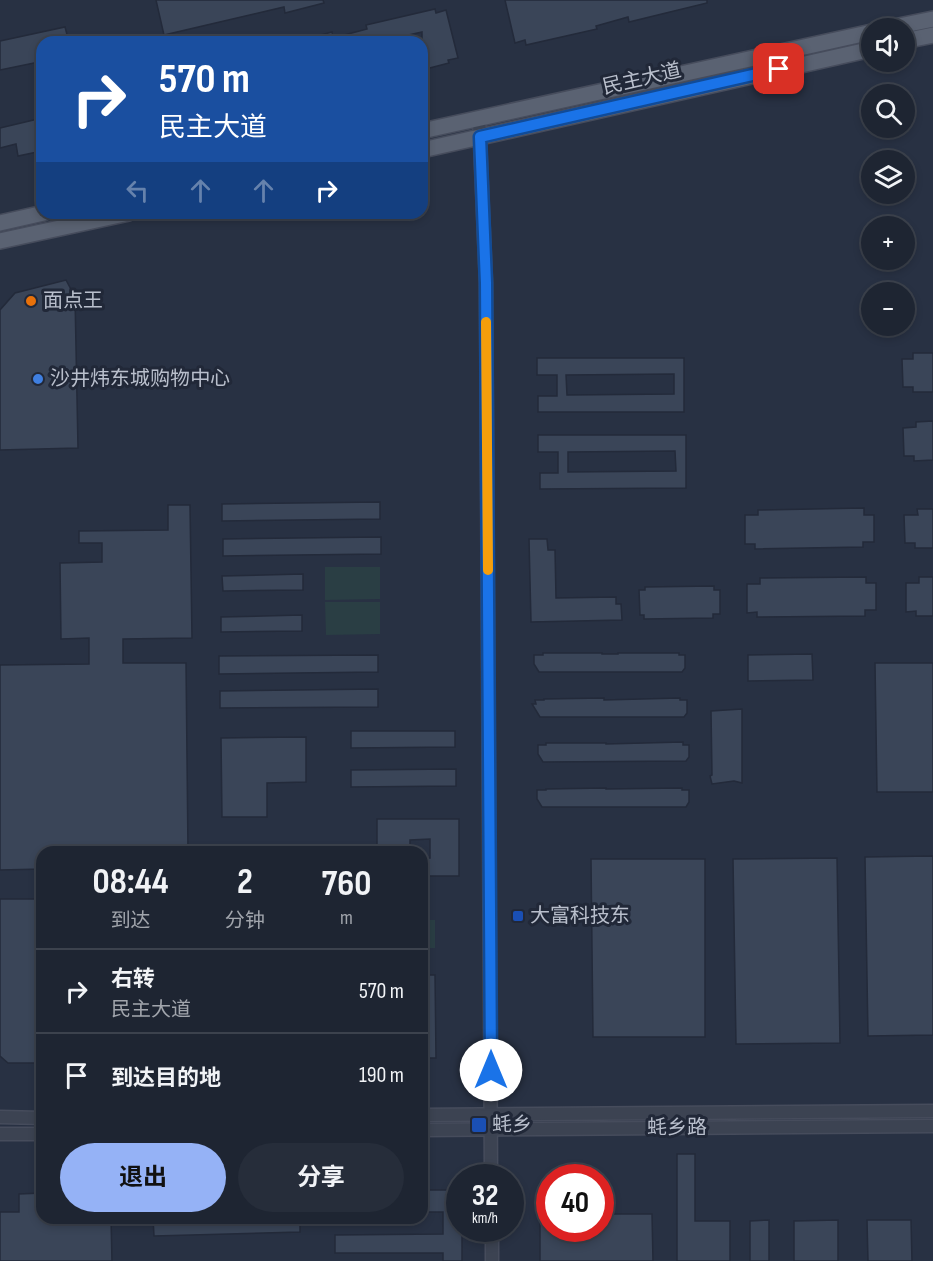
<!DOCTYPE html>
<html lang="zh">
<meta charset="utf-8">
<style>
body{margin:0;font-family:"Sofia Sans Condensed","Noto Sans SC",sans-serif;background:#262d3a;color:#f1f3f6;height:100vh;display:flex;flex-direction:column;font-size:22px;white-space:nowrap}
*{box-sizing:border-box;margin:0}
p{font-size:20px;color:#a1a5ac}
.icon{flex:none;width:33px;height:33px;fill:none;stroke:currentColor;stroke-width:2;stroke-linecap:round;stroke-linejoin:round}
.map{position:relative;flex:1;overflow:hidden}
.sheet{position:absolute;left:36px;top:846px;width:392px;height:378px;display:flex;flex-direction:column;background:#1e2532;border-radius:18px;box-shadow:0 3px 9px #0003,0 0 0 2px #3c424d}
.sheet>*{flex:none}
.banner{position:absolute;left:36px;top:36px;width:392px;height:183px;border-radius:18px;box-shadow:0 3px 9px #0003,0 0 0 2px #3c424d;background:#1a4fa0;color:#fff;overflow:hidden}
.controls{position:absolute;left:861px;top:18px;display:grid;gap:12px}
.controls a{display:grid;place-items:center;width:54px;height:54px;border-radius:50%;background:#1e2532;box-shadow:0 3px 9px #0003,0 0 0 2px #3c424d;font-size:30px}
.speed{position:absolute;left:446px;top:1164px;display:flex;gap:12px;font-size:30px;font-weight:700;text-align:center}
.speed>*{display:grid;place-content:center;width:78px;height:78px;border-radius:50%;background:#1e2532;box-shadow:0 3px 9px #0003,0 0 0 2px #3c424d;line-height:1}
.speed small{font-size:15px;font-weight:400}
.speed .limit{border:9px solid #d22;background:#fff;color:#111}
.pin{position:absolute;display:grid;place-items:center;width:51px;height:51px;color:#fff;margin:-26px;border-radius:12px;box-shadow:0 3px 9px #0006}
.me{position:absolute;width:66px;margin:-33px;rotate:0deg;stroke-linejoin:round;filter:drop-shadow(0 0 4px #0008)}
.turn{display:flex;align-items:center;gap:21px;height:126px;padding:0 24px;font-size:27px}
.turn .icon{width:78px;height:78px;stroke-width:2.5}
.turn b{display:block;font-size:42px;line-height:51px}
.lanes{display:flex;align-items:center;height:57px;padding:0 24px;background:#0003;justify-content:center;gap:30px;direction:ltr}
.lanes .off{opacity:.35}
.eta{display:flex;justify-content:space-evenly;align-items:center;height:102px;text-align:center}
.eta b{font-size:36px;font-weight:700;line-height:42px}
.action{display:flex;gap:12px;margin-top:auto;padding:12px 24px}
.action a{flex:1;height:69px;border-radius:36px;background:#95b2f6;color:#111;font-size:24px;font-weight:700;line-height:69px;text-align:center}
.action a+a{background:#262d3a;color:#f1f3f6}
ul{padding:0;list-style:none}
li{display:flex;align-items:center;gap:18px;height:84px;padding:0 24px;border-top:2px solid #3c424d}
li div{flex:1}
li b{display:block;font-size:22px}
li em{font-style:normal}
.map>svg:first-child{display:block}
.green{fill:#2a3e44}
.building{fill:#3a4558;stroke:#232a3a;stroke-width:1.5;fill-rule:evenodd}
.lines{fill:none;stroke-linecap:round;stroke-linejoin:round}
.minor-casing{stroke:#464c5c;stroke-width:15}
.major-casing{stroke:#464c5c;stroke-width:18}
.minor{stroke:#3c4352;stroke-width:12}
.major{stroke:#5a6272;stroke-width:15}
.route-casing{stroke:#114b97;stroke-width:15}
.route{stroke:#1a73e8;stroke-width:10}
.slow{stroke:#f59e0b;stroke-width:10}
.food-dot{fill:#e8710a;stroke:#212838;stroke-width:2}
.shop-dot{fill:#3f7fe0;stroke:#212838;stroke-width:2}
.transit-dot{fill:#1a4fb4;stroke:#212838;stroke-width:2}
.labels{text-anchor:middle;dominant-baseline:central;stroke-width:6;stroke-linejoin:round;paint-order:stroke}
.street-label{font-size:20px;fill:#b9bfcc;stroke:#212838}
.poi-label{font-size:20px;fill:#b9bfcc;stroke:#212838;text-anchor:start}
</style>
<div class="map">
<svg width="933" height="1261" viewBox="0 0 933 1261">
<rect width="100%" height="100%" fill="#283143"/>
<g class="green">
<path d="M325,567H380V599L325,600Z"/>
<path d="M325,602H380V634L326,635Z"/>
<rect x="422" y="920" width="13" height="28"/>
</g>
<g class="building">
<path d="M156,0H323L324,3L285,13L284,7L164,35Z"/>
<path d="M505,0H707V3L629,22L628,17L596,26L597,29L526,45L525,40L515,43Z"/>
<path d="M435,9L436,13L446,10L458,58L448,60L449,63L422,70V32L378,42H306V39L332,32L333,38L367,29L366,25Z"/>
<path d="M65,27L69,42H42V59L38,60L39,62L0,70V41Z"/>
<path d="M42,118V151L18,156L16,144L0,148V128Z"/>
<path d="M66,280L75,297L78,448L0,450V310L15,293Z"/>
<path d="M913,353H933V392H913V387H903L902,359H913Z"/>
<path d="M537,358H684V412H538V396H557V375H537ZM674,374V394L567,395L566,375Z"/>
<path d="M933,421V460L914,461V456H904L903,428L916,427V422Z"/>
<path d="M538,435H686V488L540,489V473H558V452H538ZM675,451L676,471L568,472V452Z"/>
<path d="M380,502V519L222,521V504Z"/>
<path d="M168,505H190L192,638L123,639V663H186L188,852H42V869L0,870V665L89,664V638L61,639L60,563L102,562V543H79V531L168,530Z"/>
<path d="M864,508V515H874V542H863V547L755,549V544H745V515H758V510Z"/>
<path d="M917,509H933V548H915V543H905L904,515H918Z"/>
<path d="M381,537V554L223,556V539Z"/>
<path d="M529,539H547L548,550H555L556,598L616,597V604H621L622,620L531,622Z"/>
<path d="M303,574V590L223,591L222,576Z"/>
<path d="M866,577V583H876V610H865V616L757,617V612L747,613V584H760V578Z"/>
<path d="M919,577H933V616H916V611L906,612V583H919Z"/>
<path d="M714,586V590H720V614H713V618L644,619V615H640L639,590H645V587Z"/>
<path d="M302,615V631L221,632V617Z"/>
<path d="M543,653H602V654H618V653H679V655H685V668L682,672H539L534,664V655H543Z"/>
<path d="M812,654L813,680L748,681V655Z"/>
<path d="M378,655V672L219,674V656Z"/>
<path d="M875,663H933V792H877Z"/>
<path d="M378,689V707L220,708V691Z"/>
<path d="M604,698V700L680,698V700H687V713L684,717H540L532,704H536L535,700H544V699Z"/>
<path d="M742,709V783L734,781L712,784L710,776L712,775L711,711Z"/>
<path d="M351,731H455V747L351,748Z"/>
<path d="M306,737V782L267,783V817H222L221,738Z"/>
<path d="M683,742V745H689V757L686,761L543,762L538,754V745H546V743H606V744Z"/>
<path d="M456,769V786L351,787V770Z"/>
<path d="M606,788V789L682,788V790H689V802L686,807H542L537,799V790H546V789Z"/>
<path d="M377,819H459V876H422V859L430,858V839L410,840V852H377Z"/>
<path d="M933,856V1035L868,1036L865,857Z"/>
<path d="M837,858L840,1043L736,1044L733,859Z"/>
<path d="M591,859H705V1037H593Z"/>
<path d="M0,899H42V1063H8L0,1056Z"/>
<path d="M422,975H435L436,1058H422Z"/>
<path d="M677,1154H695V1221H730V1261H677Z"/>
<path d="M422,1190H459V1228H462V1261H443V1253H335V1235L443,1234V1212H422Z"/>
<path d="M42,1193V1218H111L112,1261H0V1212H19V1194Z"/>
<path d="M600,1214H652L653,1261H540V1215H549V1228H600Z"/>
<path d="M153,1218H300V1232L154,1236Z"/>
<path d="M769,1220V1261H750V1221Z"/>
<path d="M838,1220V1261H794V1221Z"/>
<path d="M867,1220H911L912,1261H868Z"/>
</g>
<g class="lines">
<g class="minor-casing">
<g id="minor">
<path d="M479,119L486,283L491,1178"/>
<path d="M422,1115L933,1111"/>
<path d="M0,1117L42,1118"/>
<path d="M422,1130L933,1126"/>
<path d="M0,1134H42"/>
<path d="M492,1228V1261"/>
</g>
</g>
<g class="major-casing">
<g id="major">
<path d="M889,28L933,19"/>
<path d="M904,41L933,35"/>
<path d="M422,131L872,32"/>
<path d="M422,150L872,49"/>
<path d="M0,223L44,213"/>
<path d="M0,241L129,213"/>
</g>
</g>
<use href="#minor" class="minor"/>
<use href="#major" class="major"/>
</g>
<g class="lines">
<g class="route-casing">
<path id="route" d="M491,1070L486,283L480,137L779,69"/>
</g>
<use href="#route" class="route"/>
<path class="slow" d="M486,322L488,570"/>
</g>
<circle class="food-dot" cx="31" cy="301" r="6"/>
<circle class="shop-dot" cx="38" cy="379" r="6"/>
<g class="transit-dot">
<rect x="512" y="910" width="12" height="12" rx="3"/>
<rect x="471" y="1117" width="16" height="16" rx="3"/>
</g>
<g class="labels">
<g class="street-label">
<text transform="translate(642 79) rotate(-13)">民主大道</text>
<text x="677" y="1128">蚝乡路</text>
</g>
<g class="poi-label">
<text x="43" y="301">面点王</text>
<text x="50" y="379">沙井炜东城购物中心</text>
<text x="530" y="916">大富科技东</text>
<text x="492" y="1125">蚝乡</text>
</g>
</g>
</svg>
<div class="controls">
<a><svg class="icon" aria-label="sound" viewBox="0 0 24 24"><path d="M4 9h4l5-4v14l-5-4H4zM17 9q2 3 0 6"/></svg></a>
<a><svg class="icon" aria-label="search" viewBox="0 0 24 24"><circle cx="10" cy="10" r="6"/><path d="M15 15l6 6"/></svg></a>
<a><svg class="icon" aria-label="layers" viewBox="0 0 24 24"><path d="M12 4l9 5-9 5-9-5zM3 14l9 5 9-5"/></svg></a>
<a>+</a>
<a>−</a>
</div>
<div class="speed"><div>32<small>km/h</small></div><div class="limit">40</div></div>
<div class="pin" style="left:779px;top:69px;background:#d93025"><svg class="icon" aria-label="arrive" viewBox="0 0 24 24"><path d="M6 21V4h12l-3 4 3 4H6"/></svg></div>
<svg class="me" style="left:491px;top:1070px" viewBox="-20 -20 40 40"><circle r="19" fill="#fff"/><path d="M0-13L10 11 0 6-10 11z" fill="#1a73e8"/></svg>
<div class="banner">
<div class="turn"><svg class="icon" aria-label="right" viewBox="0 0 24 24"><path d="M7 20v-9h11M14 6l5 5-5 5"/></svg><div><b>570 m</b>民主大道</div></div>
<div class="lanes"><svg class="icon off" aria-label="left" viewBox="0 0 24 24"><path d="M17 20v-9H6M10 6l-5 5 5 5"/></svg><svg class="icon off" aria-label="ahead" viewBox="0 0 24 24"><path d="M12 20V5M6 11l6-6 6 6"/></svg><svg class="icon off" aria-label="ahead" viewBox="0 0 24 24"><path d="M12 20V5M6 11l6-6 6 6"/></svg><svg class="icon" aria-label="right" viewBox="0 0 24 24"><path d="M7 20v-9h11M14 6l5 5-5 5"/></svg></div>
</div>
<section class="sheet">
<div class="eta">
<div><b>08:44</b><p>到达</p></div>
<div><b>2</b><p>分钟</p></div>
<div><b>760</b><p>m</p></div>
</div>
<ul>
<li><svg class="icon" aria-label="right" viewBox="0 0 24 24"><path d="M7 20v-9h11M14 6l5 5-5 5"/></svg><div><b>右转</b><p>民主大道</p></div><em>570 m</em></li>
<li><svg class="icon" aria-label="arrive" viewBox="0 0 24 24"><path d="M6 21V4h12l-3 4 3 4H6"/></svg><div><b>到达目的地</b></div><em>190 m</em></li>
</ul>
<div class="action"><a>退出</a><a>分享</a></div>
</section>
</div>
